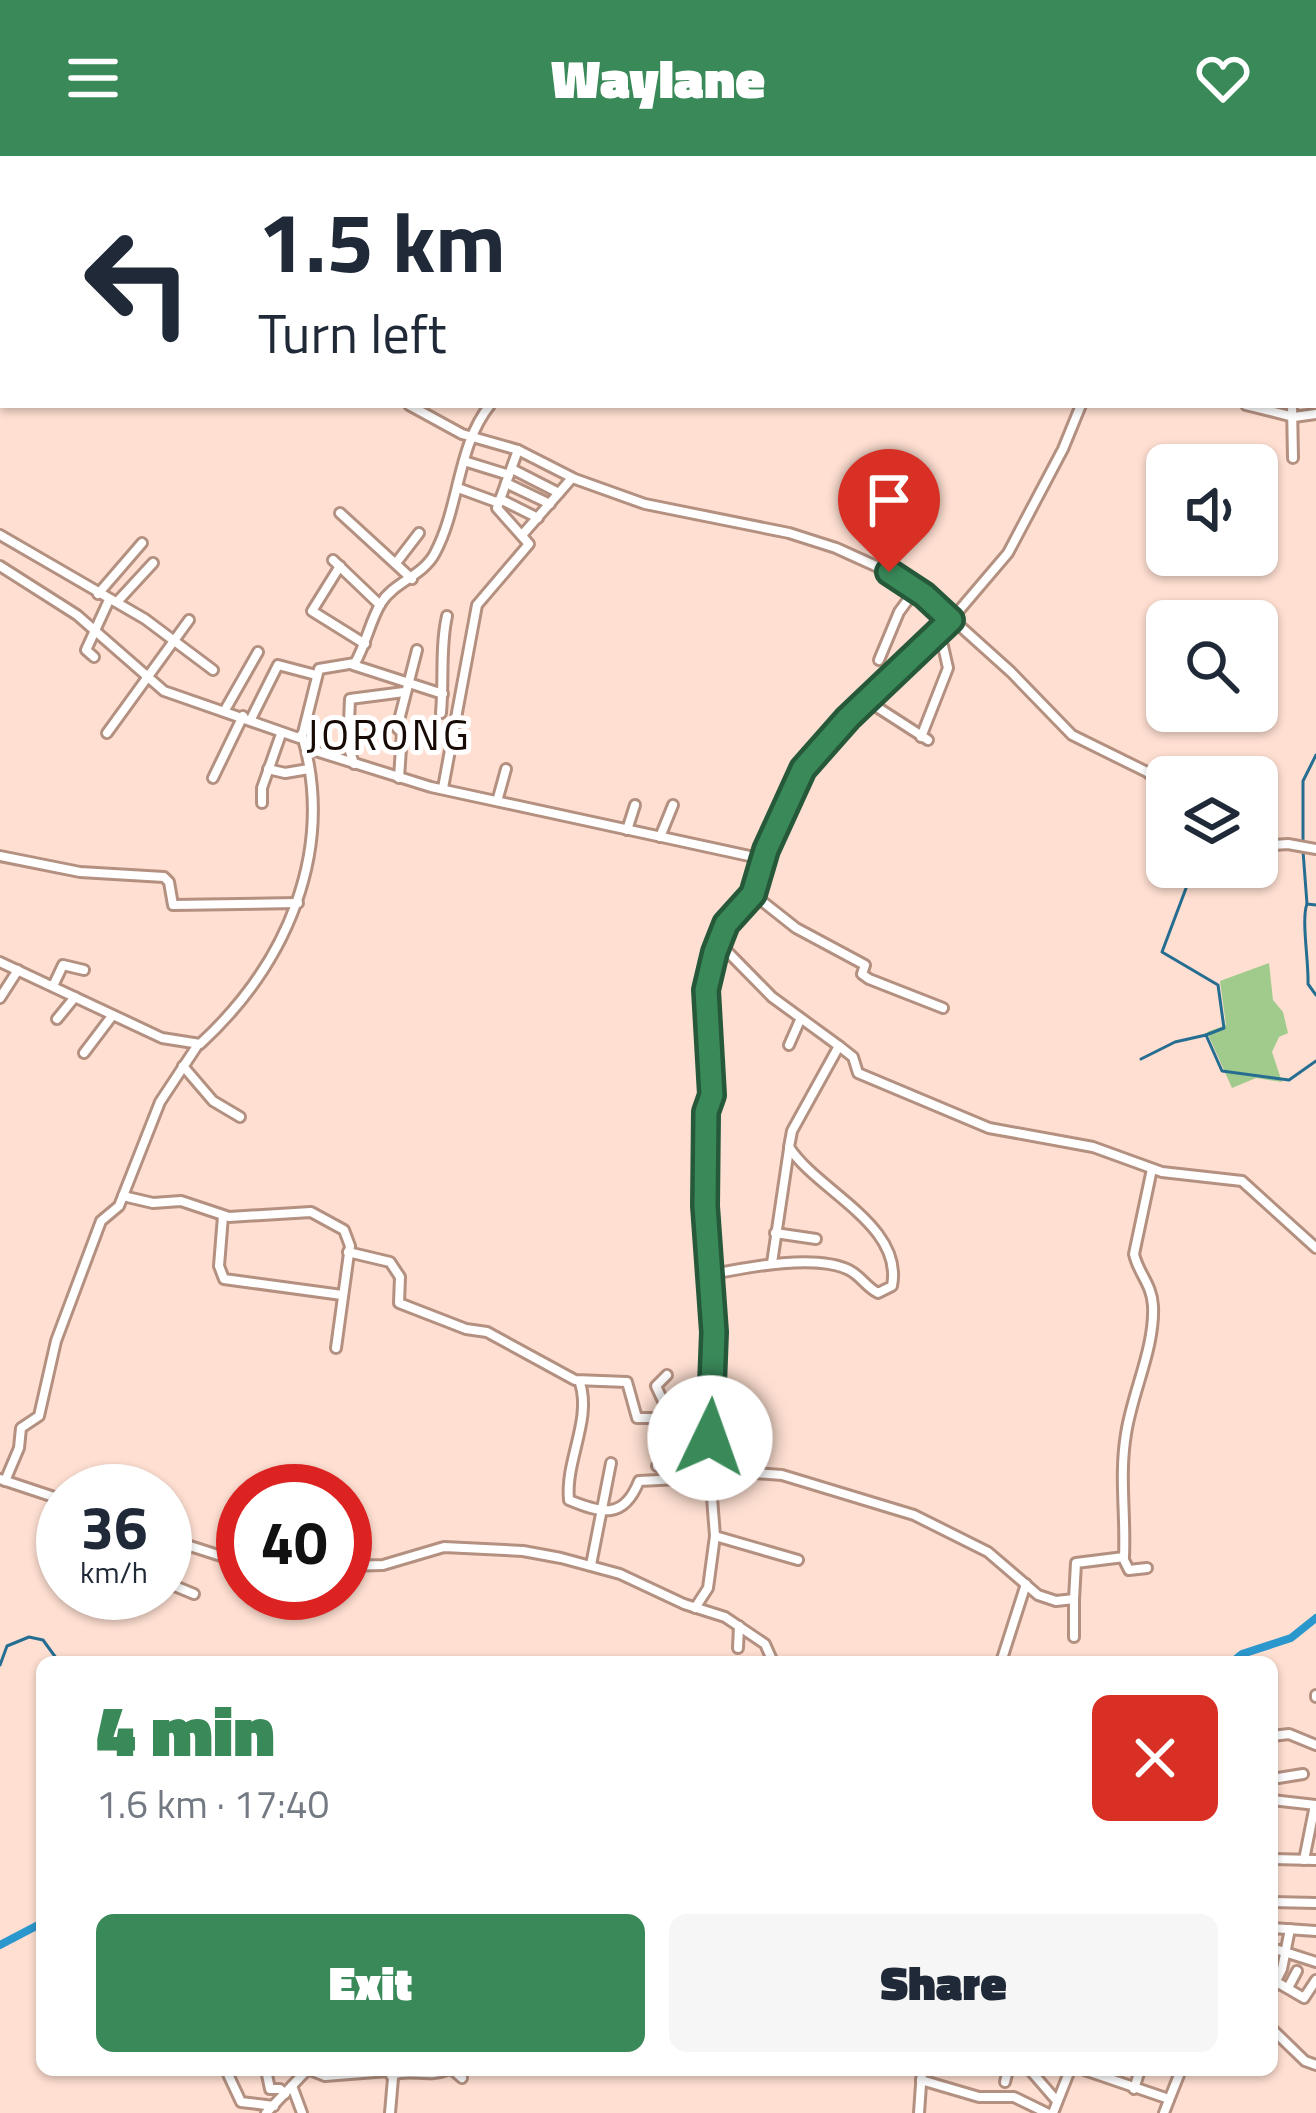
<!DOCTYPE html>
<meta charset="utf-8">
<style>
body{margin:0;font-family:"Titillium Web",sans-serif;background:#f6f6f7;color:#1f2937;height:100vh;display:flex;flex-direction:column;font-size:45px;white-space:nowrap}
*{box-sizing:border-box;margin:0}
p{font-size:39px;color:#747a83}
.icon{flex:none;width:66px;height:66px;fill:none;stroke:currentColor;stroke-width:2;stroke-linecap:round;stroke-linejoin:round}
.map{position:relative;flex:1;overflow:hidden}
.sheet{position:absolute;left:36px;top:1500px;width:1242px;height:420px;display:flex;flex-direction:column;background:#fff;border-radius:18px;box-shadow:0 3px 9px #0004}
.sheet>*{flex:none}
.hud{position:absolute;left:0px;top:0px;width:1317px;height:252px;box-shadow:0 3px 9px #0004;background:#fff;color:#1f2937;overflow:hidden}
.buttons{position:absolute;left:1146px;top:288px;display:grid;gap:24px}
.buttons a{display:grid;place-items:center;width:132px;height:132px;border-radius:18px;background:#fff;box-shadow:0 3px 9px #0004;font-size:60px}
.speed{position:absolute;left:36px;top:1308px;display:flex;gap:24px;font-size:60px;font-weight:700;text-align:center}
.speed>*{display:grid;place-content:center;width:156px;height:156px;border-radius:50%;background:#fff;box-shadow:0 3px 9px #0004;line-height:1}
.speed small{font-size:30px;font-weight:400}
.speed .limit{border:18px solid #d22;background:#fff;color:#111}
.pin{position:absolute;display:grid;place-items:center;width:102px;height:102px;color:#fff;margin:-123px -51px;border-radius:50% 50% 50% 0;rotate:-45deg;box-shadow:0 0 12px #0007}
.pin .icon{rotate:45deg}
.me{position:absolute;width:132px;margin:-66px;rotate:3deg;stroke-linejoin:round;filter:drop-shadow(0 0 9px #0008)}
.turn{display:flex;align-items:center;gap:42px;height:252px;padding:0 60px;font-size:54px}
.turn .icon{width:156px;height:156px;stroke-width:2.5}
.turn b{display:block;font-size:84px;line-height:102px}
.round{display:grid;place-items:center;flex:none;width:126px;height:126px;border-radius:18px;background:#f6f6f7}
.headline{display:flex;align-items:center;justify-content:space-between;height:204px;padding:0 60px}
h1{font-size:72px;font-weight:800;line-height:90px;color:#398959}
.button{display:flex;gap:24px;margin-top:auto;padding:24px 60px}
.button a{flex:1;height:138px;border-radius:18px;background:#398959;color:#fff;font-size:48px;font-weight:800;line-height:138px;text-align:center}
.button a+a{background:#f6f6f7;color:#1f2937}
header{display:flex;justify-content:space-between;align-items:center;height:156px;padding:0 60px;background:#398959;color:#fff;font-size:54px;font-weight:800}
.map>svg:first-child{display:block}
.green{fill:#a1ca8d}
.lines{fill:none;stroke-linecap:round;stroke-linejoin:round}
.stream{stroke:#256d91;stroke-width:3}
.river{stroke:#2b98cd;stroke-width:8}
.minor-casing{stroke:#b49080;stroke-width:14}
.minor{stroke:#fff;stroke-width:8}
.route-casing{stroke:#25593a;stroke-width:30}
.route{stroke:#398959;stroke-width:21}
.labels{text-anchor:middle;dominant-baseline:central;stroke-width:10;stroke-linejoin:round;paint-order:stroke}
.quarter-label{font-size:42px;letter-spacing:3px;fill:#170a05;stroke:#fff}
</style>
<header><svg class="icon" aria-label="menu" viewBox="0 0 24 24"><path d="M4 6h16M4 12h16M4 18h16"/></svg>Waylane<svg class="icon" aria-label="heart" viewBox="0 0 24 24"><path d="M12 20l-8-8c-3-5 5-10 8-4 3-6 11-1 8 4z"/></svg></header>
<div class="map">
<svg width="1316" height="1957" viewBox="0 0 1316 1957">
<rect width="100%" height="100%" fill="#fedfd1"/>
<path class="green" d="M1269,807L1273,844L1283,856L1288,877L1279,881L1272,896L1282,926L1256,922L1232,932L1207,876L1226,869L1220,825Z"/>
<g class="lines">
<g class="stream">
<path d="M1303,687V625L1316,599"/>
<path d="M1303,695L1307,748L1316,749"/>
<path d="M1194,711L1162,796L1218,829L1224,872L1206,879"/>
<path d="M1307,748C1301,763 1309,807 1308,828L1316,839"/>
<path d="M1141,903L1175,886L1206,879L1222,915L1289,924L1316,905"/>
<path d="M0,1509L7,1490L29,1481L43,1484L59,1506"/>
</g>
<g class="river">
<path d="M1232,1506L1242,1498L1291,1482L1316,1462"/>
<path d="M0,1789L42,1767"/>
</g>
<g class="minor-casing">
<g id="minor">
<path d="M869,0L874,3"/>
<path d="M1014,0L1025,3"/>
<path d="M1198,0L1207,3"/>
<path d="M1242,0L1243,3"/>
<path d="M301,3L302,0"/>
<path d="M601,3L602,0"/>
<path d="M1044,3L1045,0"/>
<path d="M1108,3L1109,0"/>
<path d="M1188,3L1189,0"/>
<path d="M1262,3V0"/>
<path d="M1283,3L1284,0"/>
<path d="M0,35L3,39"/>
<path d="M1314,41L1316,40"/>
<path d="M1314,85H1316"/>
<path d="M1314,112L1316,111"/>
<path d="M0,125L3,120"/>
<path d="M1314,172L1316,173"/>
<path d="M1314,216H1316"/>
<path d="M409,249L462,278L518,294L575,323L645,348L789,377L836,392L889,416L931,444L1011,516L1072,579L1147,616L1167,632"/>
<path d="M1246,249L1294,261L1316,258"/>
<path d="M1292,249L1293,302"/>
<path d="M464,305L509,319"/>
<path d="M512,313L559,337"/>
<path d="M506,327L550,348"/>
<path d="M458,332L499,347"/>
<path d="M500,343L538,362"/>
<path d="M340,357L412,423"/>
<path d="M523,378L572,322"/>
<path d="M0,379L145,463L213,514"/>
<path d="M333,404L380,449"/>
<path d="M396,407L419,377"/>
<path d="M0,410L77,459L164,535L299,582L303,577L319,513L355,507C366,488 370,465 381,447C394,426 423,420 435,397C460,350 457,290 490,249"/>
<path d="M340,410L312,455L365,488"/>
<path d="M98,438L142,387"/>
<path d="M117,446L153,407"/>
<path d="M94,501L86,494L109,444"/>
<path d="M879,504L899,456L916,433"/>
<path d="M353,509L443,538"/>
<path d="M866,544L928,584"/>
<path d="M225,554L258,496"/>
<path d="M441,557C444,524 440,491 447,460"/>
<path d="M251,563L278,509L316,519"/>
<path d="M107,577L189,464"/>
<path d="M921,581L948,512L943,490L936,479"/>
<path d="M306,592L431,631L763,703"/>
<path d="M354,608L348,589L350,543L404,536"/>
<path d="M268,613L285,617L309,613"/>
<path d="M213,622L243,560"/>
<path d="M399,622L402,577L397,572L417,494"/>
<path d="M443,632L477,449L529,388L497,352L518,294"/>
<path d="M498,642L506,613"/>
<path d="M262,647V632L281,578"/>
<path d="M627,674L635,649"/>
<path d="M660,681L673,649"/>
<path d="M1257,690L1288,688L1316,693"/>
<path d="M0,700L80,716L164,721L169,726L173,749L298,747"/>
<path d="M753,738L796,772L865,809L862,818L869,823L943,852"/>
<path d="M0,806L162,882L200,888C286,809 336,696 302,579"/>
<path d="M53,830L63,809L84,814"/>
<path d="M0,842L18,814"/>
<path d="M57,863L75,841"/>
<path d="M789,889L800,864"/>
<path d="M839,890L853,901L858,917L989,972L1093,991L1162,1016L1242,1025L1316,1092"/>
<path d="M84,897L112,860"/>
<path d="M183,910L213,945L240,961"/>
<path d="M123,1040L153,1047L181,1045L229,1061L311,1056L344,1074L350,1090L336,1192"/>
<path d="M223,1060L219,1110L224,1123L342,1139"/>
<path d="M775,1077L816,1083"/>
<path d="M348,1096L390,1106L400,1121L399,1147L466,1173L487,1176L575,1224L627,1226L637,1262H711"/>
<path d="M772,1107L789,993"/>
<path d="M708,1119C744,1112 815,1097 849,1114C861,1120 866,1131 878,1137L892,1130C904,1069 817,1035 789,991L792,975L839,890L772,841L718,786"/>
<path d="M667,1219L656,1230L670,1260"/>
<path d="M580,1227C592,1264 565,1305 569,1344C603,1358 624,1363 639,1325L679,1323L684,1311"/>
<path d="M692,1284L710,1282"/>
<path d="M657,1310L782,1319L914,1359L988,1396L1038,1439L1056,1445L1074,1443L1076,1407L1124,1401C1126,1359 1119,1320 1126,1278C1132,1237 1155,1192 1153,1150C1152,1128 1138,1117 1134,1098L1152,1013"/>
<path d="M0,1323L63,1344"/>
<path d="M5,1325L19,1292L21,1272L39,1260L56,1185L101,1065L119,1050L160,946L197,890"/>
<path d="M715,1380L798,1404"/>
<path d="M165,1382L243,1407"/>
<path d="M1123,1402L1129,1414L1147,1412"/>
<path d="M591,1409L611,1307"/>
<path d="M345,1410L383,1409L444,1391L523,1395L561,1402L620,1418L684,1448L725,1461L765,1488L773,1506"/>
<path d="M165,1426L194,1438"/>
<path d="M85,1441L87,1437"/>
<path d="M695,1452L708,1432L715,1380L709,1303L714,1180L705,1050L706,961L712,939L706,834L714,795L726,768L753,738L766,694L803,613L848,562L951,464L1008,397L1063,293L1081,249"/>
<path d="M1074,1481V1443"/>
<path d="M738,1492L739,1470"/>
<path d="M1001,1506L1026,1428"/>
<path d="M1316,1539V1541"/>
<path d="M1272,1580L1289,1578L1316,1589"/>
<path d="M1272,1623L1303,1618"/>
<path d="M1272,1644L1316,1649"/>
<path d="M1272,1703L1316,1704"/>
<path d="M1304,1704L1315,1649"/>
<path d="M1272,1746L1316,1747"/>
<path d="M1272,1772L1316,1775"/>
<path d="M1272,1792L1316,1806"/>
<path d="M1273,1824L1304,1842L1316,1824"/>
<path d="M1288,1832L1297,1815"/>
<path d="M1272,1833L1282,1813L1290,1773"/>
<path d="M1272,1873L1305,1905L1316,1909"/>
<path d="M226,1914L241,1946L274,1950"/>
<path d="M266,1914L270,1933H280L285,1938"/>
<path d="M310,1914L325,1920L388,1915L393,1922L390,1957"/>
<path d="M453,1914L462,1922"/>
<path d="M1030,1914L1056,1944"/>
<path d="M1084,1914L1166,1942L1169,1944L1164,1957"/>
<path d="M392,1919C411,1912 427,1922 447,1914"/>
<path d="M921,1924L979,1941H1014L1047,1957"/>
<path d="M1005,1926L1008,1914"/>
<path d="M292,1930L302,1957"/>
<path d="M1134,1933L1140,1914"/>
<path d="M1169,1944L1181,1914"/>
<path d="M266,1957L307,1914"/>
<path d="M919,1957L922,1914"/>
<path d="M1053,1957L1070,1914"/>
</g>
</g>
<use href="#minor" class="minor"/>
</g>
<g class="lines">
<g class="route-casing">
<path id="route" d="M710,1282L714,1176L705,1050L706,956L712,939L706,834L715,796L726,768L753,738L766,694L803,613L848,562L951,464L924,439L889,416"/>
</g>
<use href="#route" class="route"/>
</g>
<g class="labels">
<g class="quarter-label">
<text x="389" y="578">JORONG</text>
</g>
</g>
</svg>
<div class="buttons">
<a><svg class="icon" aria-label="sound" viewBox="0 0 24 24"><path d="M4 9h4l5-4v14l-5-4H4zM17 9q2 3 0 6"/></svg></a>
<a><svg class="icon" aria-label="search" viewBox="0 0 24 24"><circle cx="10" cy="10" r="6"/><path d="M15 15l6 6"/></svg></a>
<a><svg class="icon" aria-label="layers" viewBox="0 0 24 24"><path d="M12 4l9 5-9 5-9-5zM3 14l9 5 9-5"/></svg></a>
</div>
<div class="speed"><div>36<small>km/h</small></div><div class="limit">40</div></div>
<div class="pin" style="left:889px;top:416px;background:#d93025"><svg class="icon" aria-label="arrive" viewBox="0 0 24 24"><path d="M6 21V4h12l-3 4 3 4H6"/></svg></div>
<svg class="me" style="left:710px;top:1282px" viewBox="-20 -20 40 40"><circle r="19" fill="#fff"/><path d="M0-13L10 11 0 6-10 11z" fill="#398959"/></svg>
<div class="hud">
<div class="turn"><svg class="icon" aria-label="left" viewBox="0 0 24 24"><path d="M17 20v-9H6M10 6l-5 5 5 5"/></svg><div><b>1.5 km</b>Turn left</div></div>
</div>
<section class="sheet">
<div class="headline"><div><h1>4 min</h1><p>1.6 km · 17:40</p></div><a class="round" style="background:#d93025;color:#fff"><svg class="icon" aria-label="close" viewBox="0 0 24 24"><path d="M6 6l12 12M18 6L6 18"/></svg></a></div>
<div class="button"><a>Exit</a><a>Share</a></div>
</section>
</div>
